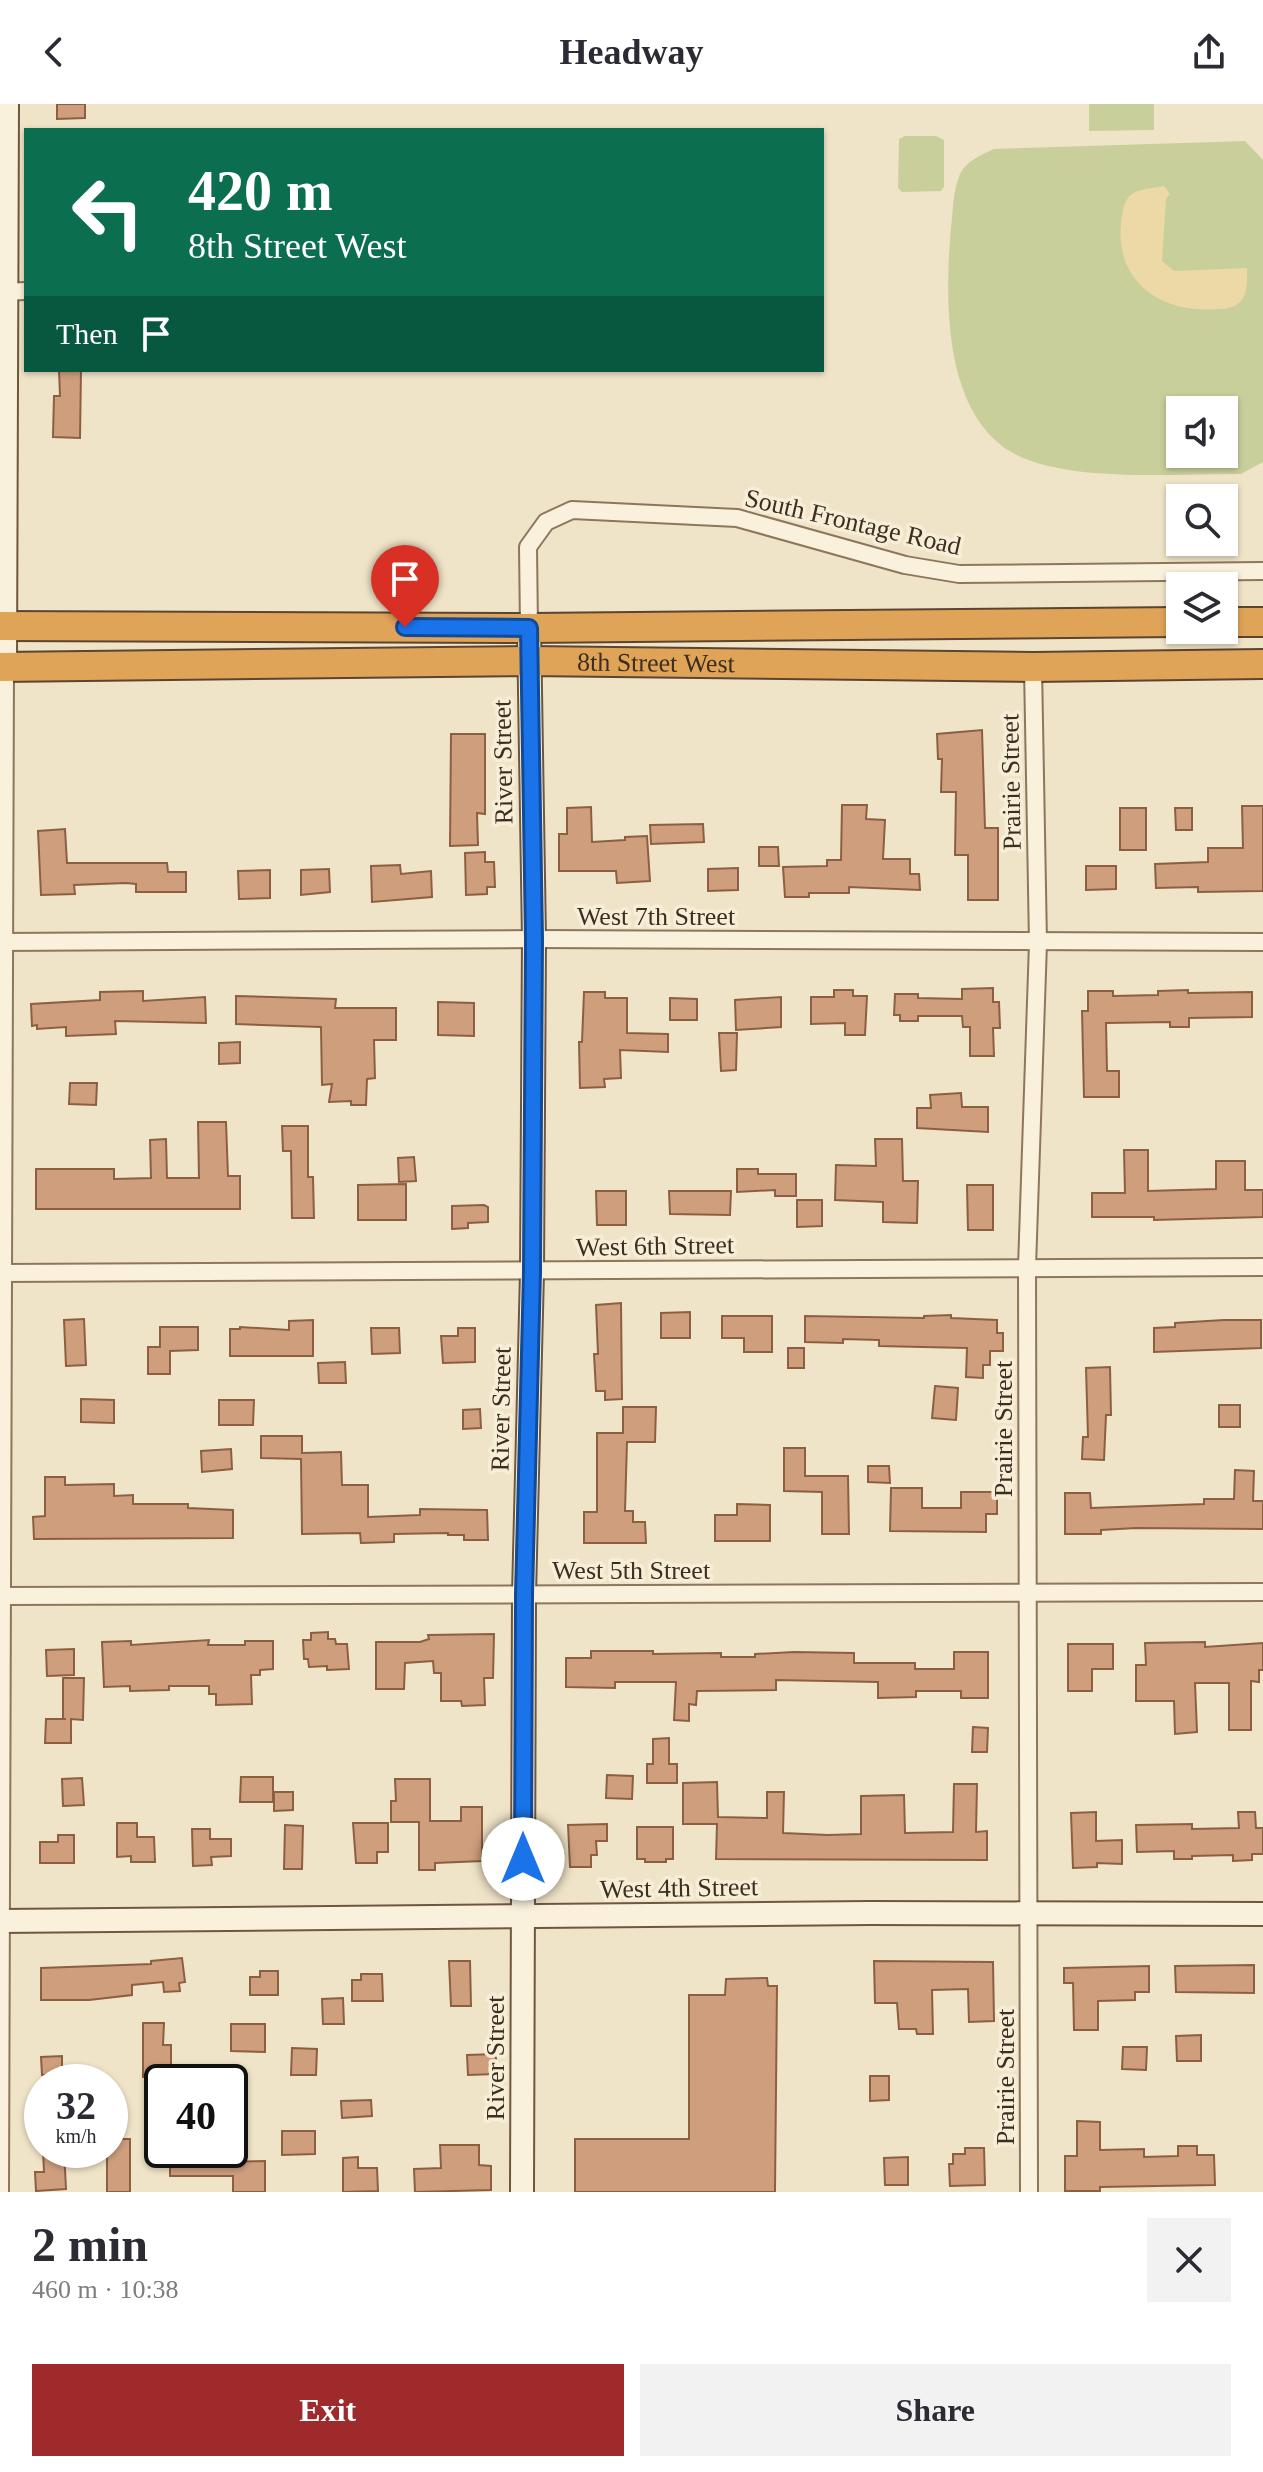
<!DOCTYPE html>
<meta charset="utf-8">
<style>
body{margin:0;font-family:"Times New Roman",serif;background:#f2f2f3;color:#2b2b33;height:100vh;display:flex;flex-direction:column;font-size:30px;white-space:nowrap}
*{box-sizing:border-box;margin:0}
p{font-size:26px;color:#7c7c81}
.icon{flex:none;width:44px;height:44px;fill:none;stroke:currentColor;stroke-width:2;stroke-linecap:round;stroke-linejoin:round}
.map{position:relative;height:2088px;overflow:hidden}
.drawer{display:flex;flex-direction:column;background:#fff;flex:1}
.drawer>*{flex:none}
.banner{position:absolute;left:24px;top:24px;width:800px;height:244px;border-radius:0px;box-shadow:0 2px 6px #0004;background:#0b6e4f;color:#fff;overflow:hidden}
.fabs{position:absolute;left:1166px;top:292px;display:grid;gap:16px}
.fabs a{display:grid;place-items:center;width:72px;height:72px;border-radius:0px;background:#fff;box-shadow:0 2px 6px #0004;font-size:40px}
.speed{position:absolute;left:24px;top:1960px;display:flex;gap:16px;font-size:40px;font-weight:700;text-align:center}
.speed>*{display:grid;place-content:center;width:104px;height:104px;border-radius:50%;background:#fff;box-shadow:0 2px 6px #0004;line-height:1}
.speed small{font-size:20px;font-weight:400}
.speed .limit{border:4px solid #111;border-radius:12px;background:#fff;color:#111}
.pin{position:absolute;display:grid;place-items:center;width:68px;height:68px;color:#fff;margin:-82px -34px;border-radius:50% 50% 50% 0;rotate:-45deg;box-shadow:0 0 8px #0007}
.pin .icon{rotate:45deg}
.me{position:absolute;width:88px;margin:-44px;rotate:0deg;stroke-linejoin:round;filter:drop-shadow(0 0 6px #0008)}
.turn{display:flex;align-items:center;gap:28px;height:168px;padding:0 32px;font-size:36px}
.turn .icon{width:104px;height:104px;stroke-width:2.5}
.turn b{display:block;font-size:56px;line-height:68px}
.then{display:flex;align-items:center;height:76px;padding:0 32px;background:#0003;gap:16px;font-size:30px}
.round{display:grid;place-items:center;flex:none;width:84px;height:84px;border-radius:0px;background:#f2f2f3}
.summary{display:flex;align-items:center;justify-content:space-between;height:136px;padding:0 32px}
h1{font-size:48px;font-weight:700;line-height:60px}
.action{display:flex;gap:16px;margin-top:auto;padding:16px 32px}
.action a{flex:1;height:92px;border-radius:0px;background:#9e2a2b;color:#fff;font-size:32px;font-weight:700;line-height:92px;text-align:center}
.action a+a{background:#f2f2f3;color:#2b2b33}
header{display:flex;justify-content:space-between;align-items:center;height:104px;padding:0 32px;background:#fff;font-size:36px;font-weight:700}
.map>svg:first-child{display:block}
.green{fill:#c9cf9b;fill-rule:evenodd}
.sand{fill:#ecd9a5}
.building{fill:#cf9f7d;stroke:#8d5f41;stroke-width:2}
.lines{fill:none;stroke-linecap:round;stroke-linejoin:round}
.street-casing{stroke:#8d765c;stroke-width:20}
.secondary-casing{stroke:#6f573f;stroke-width:26}
.highway-casing{stroke:#5b4430;stroke-width:32}
.street{stroke:#faf1dc;stroke-width:16}
.secondary{stroke:#faf1dc;stroke-width:22}
.highway{stroke:#e0a458;stroke-width:28}
.route-casing{stroke:#114b97;stroke-width:20}
.route{stroke:#1a73e8;stroke-width:14}
.labels{text-anchor:middle;dominant-baseline:central;stroke-width:7;stroke-linejoin:round;paint-order:stroke}
.street-label{font-size:26px;fill:#3d2e20;stroke:#f7eed8}
</style>
<header><svg class="icon" aria-label="back" viewBox="0 0 24 24"><path d="M15 5l-7 7 7 7"/></svg>Headway<svg class="icon" aria-label="share" viewBox="0 0 24 24"><path d="M12 15V3M7 8l5-5 5 5M5 13v7h14v-7"/></svg></header>
<div class="map">
<svg width="1263" height="2088" viewBox="0 0 1263 2088">
<rect width="100%" height="100%" fill="#f0e4c8"/>
<g class="green">
<path d="M1089,0H1154V26L1089,27Z"/>
<path d="M905,32H936L944,36V83L941,87L902,88L898,84L899,35Z"/>
<path d="M1245,37L1263,56V358L1241,370C1177,369 1053,381 1002,342C943,297 945,191 951,124C953,106 953,87 960,70C966,57 981,51 994,45ZM1180,306H1224V350H1180Z"/>
</g>
<path class="sand" d="M1164,82L1170,90L1166,95L1162,157L1174,167L1247,164C1247,174 1248,186 1243,194C1237,204 1226,205 1216,205C1162,210 1115,178 1121,120C1124,86 1133,87 1164,82Z"/>
<g class="building">
<path d="M57,0H85V14L57,15Z"/>
<path d="M59,266H81L80,334L53,333L54,292H60Z"/>
<path d="M982,626L985,724H998V796H968V751H955L956,688H941L942,655H938L937,630Z"/>
<path d="M451,630H485V710L477,709L478,741L450,742Z"/>
<path d="M842,701H867L866,715L885,716L883,755H910V770H919L920,786L849,783V789H809V793H785L783,763L827,762V756H841Z"/>
<path d="M1242,702H1263V787L1198,788V783L1156,784L1155,760L1208,758V744H1243Z"/>
<path d="M591,703L592,738L625,736V733L647,732L650,777L617,779L616,767H559V730H567V704Z"/>
<rect x="1120" y="704" width="26" height="42"/>
<path d="M1175,704H1192V726H1176Z"/>
<path d="M703,720L704,738L651,740L650,721Z"/>
<path d="M65,725L67,759H167L168,768H186V788H136V780L126,779L74,781L75,790L41,791L38,727Z"/>
<path d="M759,743H778L779,762H759Z"/>
<path d="M485,748V758H494L495,783H487V790L466,791L465,749Z"/>
<path d="M400,761L401,770L431,767L432,793L372,798L371,762Z"/>
<path d="M1086,762H1116V785L1086,786Z"/>
<path d="M738,764V786L708,787V765Z"/>
<path d="M329,765L330,788L301,791V766Z"/>
<path d="M270,766V794L239,795L238,767Z"/>
<path d="M993,884V898H999L1000,924H993L994,952H970V923H963L962,912H918V917H900V911H894L895,890H918V894L962,895V885Z"/>
<path d="M834,886H853V892H867L865,931H845V919L811,920V893H834Z"/>
<path d="M1188,886V889L1252,888V913L1189,914V923H1170V918L1106,919L1107,967H1119V993H1084L1082,907H1088V887H1113V892L1158,891V887Z"/>
<path d="M143,887V897L205,893L206,919L115,917L116,930L66,932V923L37,925V921L32,922L31,900L100,896V888Z"/>
<path d="M584,888H605V894H627V929L668,930V948L620,946L621,974L604,975L605,983L580,984L579,938H582Z"/>
<path d="M236,892L336,895L335,904H396V936H374L375,974L367,975L366,1001H351V997L329,998L332,980L322,981L321,923L236,920Z"/>
<path d="M781,893V923L736,926L735,896Z"/>
<path d="M670,894L697,895V916H670Z"/>
<path d="M438,898L474,899V932L438,931Z"/>
<path d="M719,929H737L736,966L721,967Z"/>
<path d="M240,938V959L219,960V939Z"/>
<path d="M70,979H97L96,1001L69,1000Z"/>
<path d="M961,989L962,1003H988V1028L917,1024V1004H931L930,991Z"/>
<path d="M198,1018H226L228,1072H240V1105H36V1065H114V1075L151,1074L150,1036L166,1035L167,1074H199Z"/>
<path d="M282,1022H308V1073H313L314,1114H292L291,1047H283Z"/>
<path d="M875,1035H902L903,1077H918L917,1119L883,1118V1098L835,1096L836,1061L876,1062Z"/>
<path d="M1124,1046H1148V1087L1216,1085V1057H1245V1086H1263V1113L1154,1116V1113H1092V1089H1125Z"/>
<path d="M414,1053L416,1077L399,1078L398,1054Z"/>
<path d="M737,1065H758V1070H796V1092H775V1086L737,1088Z"/>
<path d="M406,1080V1116H358V1081Z"/>
<path d="M967,1081H993V1126H968Z"/>
<path d="M596,1087H626V1121H597Z"/>
<path d="M669,1087H731L730,1111L670,1110Z"/>
<path d="M797,1096H822V1122L797,1123Z"/>
<path d="M484,1101L488,1103V1118L468,1119V1124L452,1125V1102Z"/>
<path d="M621,1199L622,1295L605,1296V1287H596L594,1250H598L596,1201Z"/>
<path d="M690,1208V1234H661V1209Z"/>
<path d="M951,1211V1214L997,1216V1229H1003V1247H990V1261H983V1274L966,1273L967,1244L879,1242V1236L843,1235V1239L805,1238V1212L924,1214V1212Z"/>
<path d="M722,1212H772V1248H744V1234H722Z"/>
<path d="M84,1215L86,1261L66,1262L64,1216Z"/>
<path d="M313,1216V1252H230V1225H240V1223L289,1226V1217Z"/>
<path d="M1224,1216H1261V1244L1154,1248V1224L1175,1223V1219Z"/>
<path d="M160,1223H198V1246L170,1247V1270H148V1243H160Z"/>
<path d="M371,1224H399L400,1249L372,1250Z"/>
<path d="M458,1224H475V1258L443,1259L441,1232H458Z"/>
<rect x="788" y="1244" width="16" height="20"/>
<path d="M345,1258L346,1279H319L318,1259Z"/>
<path d="M1110,1263L1111,1311H1106L1104,1356L1082,1355L1083,1333H1088L1086,1264Z"/>
<path d="M935,1282L958,1284L956,1316L932,1314Z"/>
<path d="M81,1295L114,1296V1319L81,1318Z"/>
<path d="M219,1296H254L253,1321H219Z"/>
<rect x="1219" y="1301" width="21" height="22"/>
<path d="M623,1303H656L655,1338H627L625,1407H633V1418H645L646,1439H584V1408H597V1329H623Z"/>
<path d="M480,1305L481,1324L463,1325V1306Z"/>
<path d="M261,1332H302V1349L341,1348L342,1381H368V1413L420,1411V1405L487,1406L488,1436H464V1431H448V1429L394,1430V1438L361,1439L360,1429L302,1430L301,1355L261,1354Z"/>
<path d="M784,1344H805V1372H848L849,1430H822V1388L784,1387Z"/>
<path d="M231,1345L232,1365L202,1368L201,1347Z"/>
<path d="M868,1362H889L890,1379L868,1378Z"/>
<path d="M1235,1366L1254,1367L1253,1397H1263V1425L1136,1424L1101,1426V1430H1065V1389H1090L1091,1404L1204,1400V1395H1234Z"/>
<path d="M45,1373H65V1381L114,1380V1392L133,1391V1400H188V1404L233,1406V1434L34,1435L33,1413L45,1412Z"/>
<path d="M891,1384H922V1404H961V1388H997V1410H986V1428L890,1427Z"/>
<path d="M737,1400L770,1401V1437H715V1411H737Z"/>
<path d="M328,1528V1535H335L336,1540H347L349,1565L327,1566V1562L309,1563L308,1555H304L303,1536H311V1529Z"/>
<path d="M494,1530L493,1574H484L485,1601L462,1602L461,1597H441V1569H434L433,1557L405,1559L404,1585H376V1538H420L429,1535L428,1531Z"/>
<path d="M209,1536L208,1541H245V1537H273V1565L260,1566V1571H251L252,1600L216,1601V1590H209V1582H169V1586L130,1587V1582L104,1583L102,1538L131,1537V1541Z"/>
<path d="M1205,1538V1543L1263,1539V1566H1259V1578L1251,1577V1626H1229V1579H1195L1197,1628L1175,1630L1174,1597H1136V1561H1146L1145,1539Z"/>
<path d="M1068,1540H1113V1565H1092V1587H1068Z"/>
<path d="M74,1545V1571L47,1572L46,1546Z"/>
<path d="M591,1547H653V1550L721,1549V1553H755V1550L794,1548L854,1549V1559H915V1565H954V1548H988V1594H961V1587H916V1593L878,1594V1578L776,1576V1586L697,1587L696,1601L689,1600V1617L674,1616L676,1578H615V1584L566,1583V1554H591Z"/>
<path d="M63,1574H84L83,1616L71,1615V1639H45L46,1615H66H63Z"/>
<path d="M973,1623L988,1624L987,1648H972Z"/>
<path d="M669,1634V1660H677V1679H647V1660H653V1635Z"/>
<path d="M607,1671L633,1672L632,1695L606,1694Z"/>
<path d="M241,1673H273V1698H240Z"/>
<path d="M82,1674L84,1701L63,1702L62,1675Z"/>
<path d="M395,1675H430V1717H461V1703H482V1757L435,1759V1766H419V1718H391V1697H396Z"/>
<path d="M717,1678L718,1713L767,1714V1688H784L783,1729L828,1731L861,1730V1692L904,1691L905,1729L953,1728L954,1680H977L976,1728L987,1727V1756L716,1755L717,1720H683V1679Z"/>
<path d="M274,1688H293V1706L274,1707Z"/>
<path d="M1096,1708V1737L1122,1736V1760L1097,1759V1763L1073,1764L1071,1709Z"/>
<path d="M1238,1708H1255L1256,1724H1263V1750H1252V1756L1233,1757V1751L1192,1752V1755H1174V1747L1137,1748L1136,1721L1192,1720V1725L1239,1724Z"/>
<path d="M117,1719H137V1733H154L155,1758H131V1752L117,1753Z"/>
<path d="M353,1719H388V1748H377V1759H356Z"/>
<path d="M607,1720V1737H596L597,1751H591V1763H570L568,1721Z"/>
<path d="M285,1721L303,1722L302,1765H284Z"/>
<path d="M637,1723H673V1755H666V1758H645V1755H637Z"/>
<path d="M192,1725H210V1735H231V1752L211,1753L212,1761L193,1762Z"/>
<path d="M58,1731H74V1759H40V1738H58Z"/>
<path d="M182,1854L185,1878L179,1879L180,1887L164,1888L163,1878L132,1881V1891L89,1896H41V1864L151,1860V1857Z"/>
<path d="M449,1857H470L471,1902H451Z"/>
<path d="M874,1857L993,1858L994,1917L969,1918L968,1885L932,1886L933,1930H917L916,1925H899L897,1899H875Z"/>
<path d="M1254,1861V1889L1176,1888L1175,1862Z"/>
<path d="M1149,1862V1888H1135V1896L1098,1897V1926H1074L1073,1879H1064V1864Z"/>
<path d="M260,1867H278V1891H250V1873H260Z"/>
<path d="M361,1870H382L383,1897H352V1876H361Z"/>
<path d="M767,1874L768,1882H777L775,2088H575V2035H689V1891H725L726,1875Z"/>
<path d="M343,1894L344,1920H323L322,1895Z"/>
<path d="M143,1919H164L163,1941H171V1973H143Z"/>
<path d="M231,1920H265V1948L231,1947Z"/>
<path d="M1201,1931V1957H1177L1176,1932Z"/>
<path d="M1123,1943H1147L1146,1966L1122,1965Z"/>
<path d="M292,1944L317,1945L316,1971H291Z"/>
<path d="M496,1950V1970L468,1971L467,1951Z"/>
<path d="M62,1952V1970L42,1971L41,1953Z"/>
<path d="M870,1972H889V1996L870,1997Z"/>
<path d="M371,1996L372,2012L342,2014L341,1997Z"/>
<path d="M1077,2017L1100,2018V2046L1144,2045V2053L1178,2052V2042H1197V2051H1214L1215,2081L1100,2083V2087H1065V2052H1077Z"/>
<path d="M282,2027H315V2050L282,2051Z"/>
<path d="M112,2035H130V2088H107V2046H110Z"/>
<path d="M440,2041H479V2061L491,2062V2086L415,2088L414,2065L441,2064Z"/>
<path d="M965,2044H984L985,2081L950,2082L949,2060H953V2050H965Z"/>
<path d="M43,2046H64L66,2085L36,2087L35,2068H44Z"/>
<path d="M180,2046H213L212,2058L265,2057V2088H233V2072H170V2058H180Z"/>
<path d="M358,2053V2064H377L378,2087L343,2088V2054Z"/>
<path d="M908,2053V2081H885L884,2054Z"/>
</g>
<g class="lines">
<g class="street-casing">
<g id="street">
<path d="M0,188L26,187"/>
<path d="M529,524L528,443L546,418L572,406L737,414L905,461L959,470L1263,467"/>
<path d="M0,838L534,835L1263,838"/>
<path d="M0,1169L1263,1163"/>
<path d="M0,1492L1263,1488"/>
<path d="M0,2088L5,563"/>
<path d="M1029,2088L1027,1163L1038,839L1033,563"/>
</g>
</g>
<g class="secondary-casing">
<g id="secondary">
<path d="M5,563L7,0"/>
<path d="M0,1817L870,1809L1263,1810"/>
<path d="M522,2088L524,1491L532,1168L534,835L529,524"/>
</g>
</g>
<g class="highway-casing">
<g id="highway">
<path d="M1224,518H1263"/>
<path d="M0,522L529,524L1180,518"/>
<path id="s1" d="M0,563L529,557L1033,563L1263,560"/>
</g>
</g>
<use href="#street" class="street"/>
<use href="#secondary" class="secondary"/>
<use href="#highway" class="highway"/>
</g>
<g class="lines">
<g class="route-casing">
<path id="route" d="M405,523L529,524L534,835L532,1168L524,1491L523,1755"/>
</g>
<use href="#route" class="route"/>
</g>
<g class="labels">
<g class="street-label">
<text transform="translate(853 418) rotate(13)">South Frontage Road</text>
<text stroke="none"><textPath href="#s1" startOffset="656">8th Street West</textPath></text>
<text transform="translate(503 658) rotate(-91)">River Street</text>
<text transform="translate(1011 678) rotate(-91)">Prairie Street</text>
<text x="656" y="812">West 7th Street</text>
<text transform="translate(655 1142) rotate(-1)">West 6th Street</text>
<text transform="translate(501 1305) rotate(-89)">River Street</text>
<text transform="translate(1003 1325) rotate(-90)">Prairie Street</text>
<text x="631" y="1466">West 5th Street</text>
<text transform="translate(679 1784) rotate(-1)">West 4th Street</text>
<text transform="translate(495 1954) rotate(-90)">River Street</text>
<text transform="translate(1005 1973) rotate(-90)">Prairie Street</text>
</g>
</g>
</svg>
<div class="fabs">
<a><svg class="icon" aria-label="sound" viewBox="0 0 24 24"><path d="M4 9h4l5-4v14l-5-4H4zM17 9q2 3 0 6"/></svg></a>
<a><svg class="icon" aria-label="search" viewBox="0 0 24 24"><circle cx="10" cy="10" r="6"/><path d="M15 15l6 6"/></svg></a>
<a><svg class="icon" aria-label="layers" viewBox="0 0 24 24"><path d="M12 4l9 5-9 5-9-5zM3 14l9 5 9-5"/></svg></a>
</div>
<div class="speed"><div>32<small>km/h</small></div><div class="limit">40</div></div>
<div class="pin" style="left:405px;top:523px;background:#d93025"><svg class="icon" aria-label="arrive" viewBox="0 0 24 24"><path d="M6 21V4h12l-3 4 3 4H6"/></svg></div>
<svg class="me" style="left:523px;top:1755px" viewBox="-20 -20 40 40"><circle r="19" fill="#fff"/><path d="M0-13L10 11 0 6-10 11z" fill="#1a73e8"/></svg>
<div class="banner">
<div class="turn"><svg class="icon" aria-label="left" viewBox="0 0 24 24"><path d="M17 20v-9H6M10 6l-5 5 5 5"/></svg><div><b>420 m</b>8th Street West</div></div>
<div class="then">Then<svg class="icon" aria-label="arrive" viewBox="0 0 24 24"><path d="M6 21V4h12l-3 4 3 4H6"/></svg></div>
</div>
</div>
<section class="drawer">
<div class="summary"><div><h1>2 min</h1><p>460 m · 10:38</p></div><a class="round"><svg class="icon" aria-label="close" viewBox="0 0 24 24"><path d="M6 6l12 12M18 6L6 18"/></svg></a></div>
<div class="action"><a>Exit</a><a>Share</a></div>
</section>
